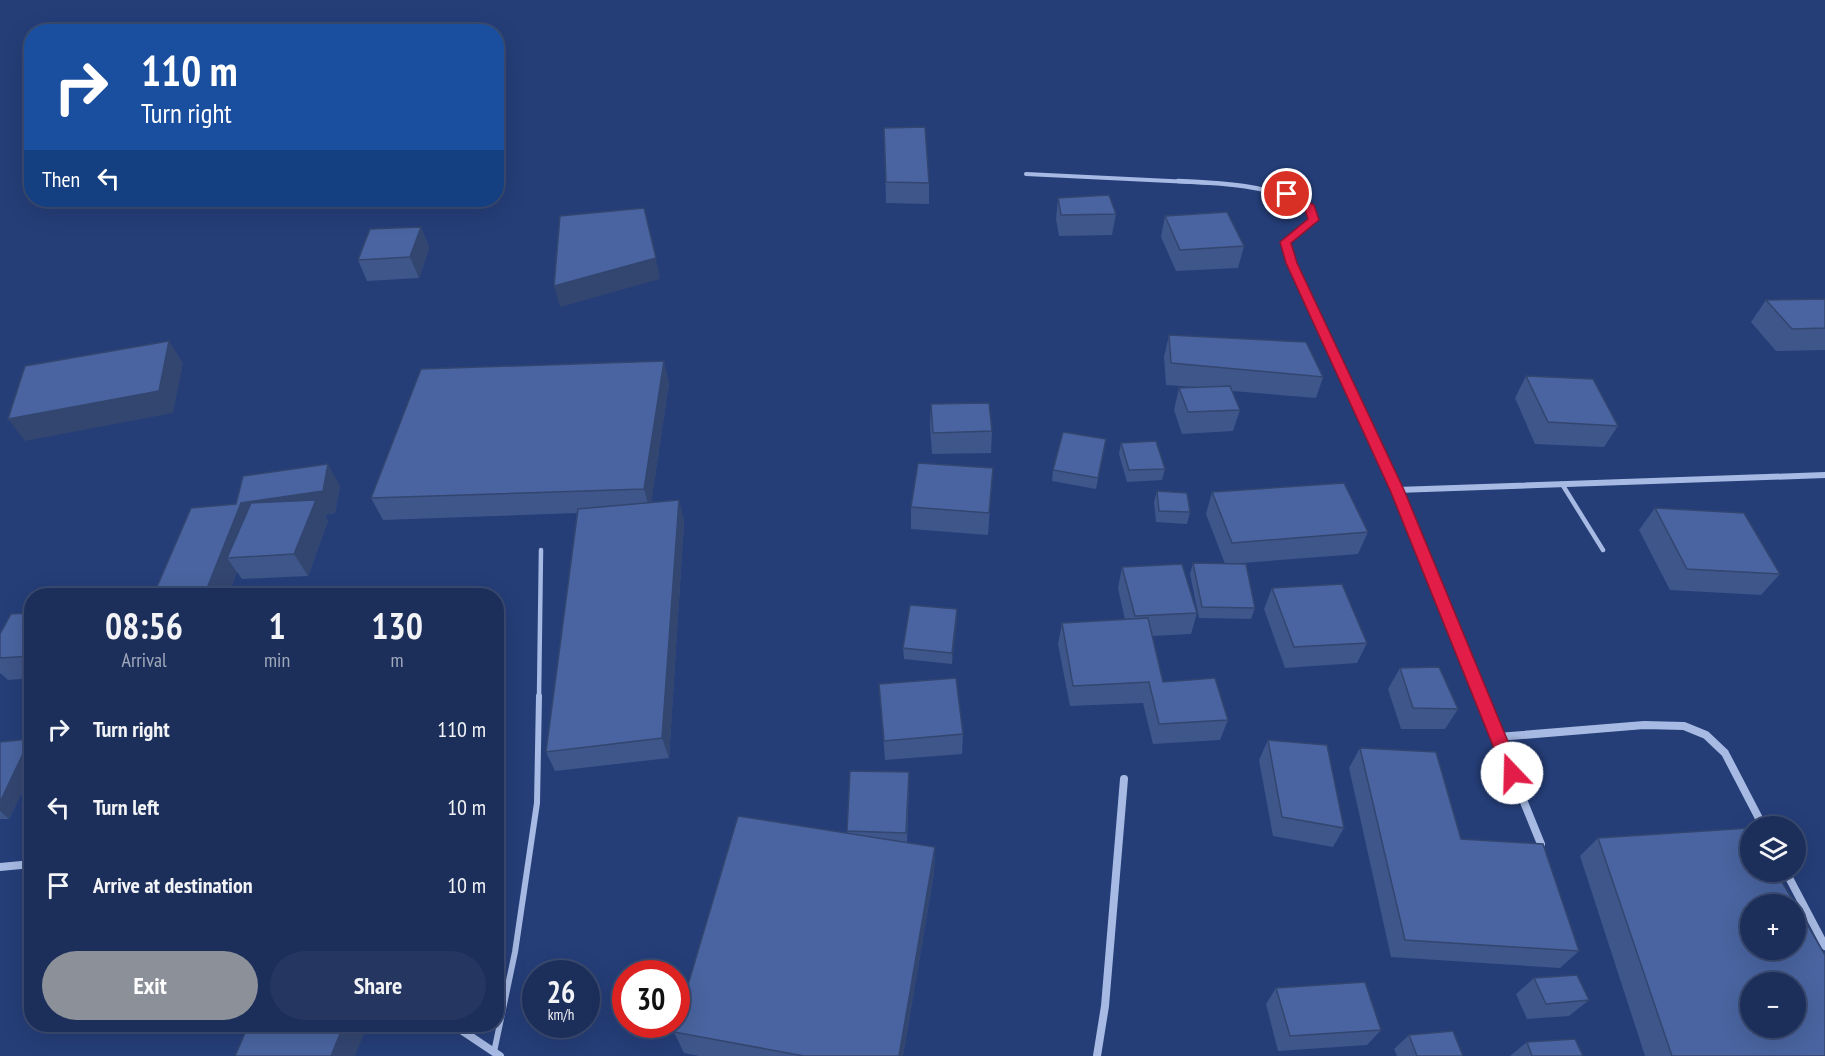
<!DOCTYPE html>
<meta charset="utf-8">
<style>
body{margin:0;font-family:"PT Sans Narrow",sans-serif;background:#253660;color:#f1f3f6;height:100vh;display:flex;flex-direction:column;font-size:22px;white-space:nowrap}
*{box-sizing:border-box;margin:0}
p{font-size:20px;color:#a0a8bb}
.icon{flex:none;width:33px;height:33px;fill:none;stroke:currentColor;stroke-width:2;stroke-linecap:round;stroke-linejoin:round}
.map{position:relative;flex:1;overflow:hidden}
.side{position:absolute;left:24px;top:588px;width:480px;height:444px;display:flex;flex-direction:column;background:#1c2e5a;border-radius:24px;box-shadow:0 6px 24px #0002,0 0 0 2px #3a4a70}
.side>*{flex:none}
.hud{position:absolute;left:24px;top:24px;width:480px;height:183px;border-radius:24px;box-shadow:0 6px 24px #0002,0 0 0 2px #3a4a70;background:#1a4fa0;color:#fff;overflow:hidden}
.fabs{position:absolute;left:1740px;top:816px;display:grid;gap:12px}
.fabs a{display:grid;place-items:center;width:66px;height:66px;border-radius:50%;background:#1c2e5a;box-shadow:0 6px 24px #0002,0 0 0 2px #3a4a70;font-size:30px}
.speed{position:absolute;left:522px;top:960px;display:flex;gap:12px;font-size:30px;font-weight:700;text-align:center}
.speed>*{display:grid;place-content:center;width:78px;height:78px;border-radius:50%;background:#1c2e5a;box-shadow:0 6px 24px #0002,0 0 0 2px #3a4a70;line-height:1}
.speed small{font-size:15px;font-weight:400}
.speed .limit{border:9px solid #d22;background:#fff;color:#111}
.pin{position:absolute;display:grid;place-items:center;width:51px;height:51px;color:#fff;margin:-26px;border:3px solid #fff;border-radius:50%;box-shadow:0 2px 6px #0007}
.me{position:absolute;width:66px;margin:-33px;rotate:339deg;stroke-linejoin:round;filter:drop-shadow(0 0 4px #0008)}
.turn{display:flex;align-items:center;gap:21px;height:126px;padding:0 18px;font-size:27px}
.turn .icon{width:78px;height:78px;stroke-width:2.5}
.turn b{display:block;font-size:42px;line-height:51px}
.then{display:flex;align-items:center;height:57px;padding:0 18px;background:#0003;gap:12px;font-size:22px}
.eta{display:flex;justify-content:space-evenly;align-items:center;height:102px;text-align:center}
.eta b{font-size:36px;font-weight:800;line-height:42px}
.primary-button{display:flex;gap:12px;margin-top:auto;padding:12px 18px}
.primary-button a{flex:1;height:69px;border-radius:36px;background:#8c9099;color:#fff;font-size:24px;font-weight:800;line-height:69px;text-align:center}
.primary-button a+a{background:#253660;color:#f1f3f6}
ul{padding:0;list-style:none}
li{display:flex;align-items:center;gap:18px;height:78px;padding:0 18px}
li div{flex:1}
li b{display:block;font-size:22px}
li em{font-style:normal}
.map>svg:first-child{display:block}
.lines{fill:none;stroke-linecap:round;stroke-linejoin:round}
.lane-far1{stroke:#a7bae3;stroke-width:4.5}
.lane{stroke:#a7bae3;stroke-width:6}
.street-far3{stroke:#a7bae3;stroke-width:4}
.street-far2{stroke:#a7bae3;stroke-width:4.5}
.street-far1{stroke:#a7bae3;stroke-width:6}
.street{stroke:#a7bae3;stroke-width:8}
.wall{fill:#3f568a}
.shaded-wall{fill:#334670}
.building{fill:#4964a0;stroke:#334670;stroke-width:1.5;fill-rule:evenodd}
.route{fill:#e11d48;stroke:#92132f;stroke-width:1.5}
</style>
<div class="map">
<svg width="1825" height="1056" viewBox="0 0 1825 1056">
<rect width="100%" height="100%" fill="#253e78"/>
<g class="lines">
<g class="lane-far1">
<path d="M1562,484L1603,550"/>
<path d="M539,697L541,550"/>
</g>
<path class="lane" d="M494,1052L515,952L537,803L539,696"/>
<path class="street-far3" d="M1026,174L1211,183"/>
<path class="street-far2" d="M1178,181C1224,183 1267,185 1309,205L1314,220L1286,242L1292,263L1360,411"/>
<g class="street-far1">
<path d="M1360,409L1397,490L1481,697"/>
<path d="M1397,490L1825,475"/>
</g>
<g class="street">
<path d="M1481,696L1541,844"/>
<path d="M1498,737L1644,725L1684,726L1706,735L1725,753L1763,826"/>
<path d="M0,867L32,864"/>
<path d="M1786,872L1825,946"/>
<path d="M452,1024L500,1056"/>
<path d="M1097,1056L1105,1006L1124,779"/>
</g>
</g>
<g class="wall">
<path d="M884,128L929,183V204L886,203Z"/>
<path d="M1058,198L1116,214L1112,235L1059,236L1056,219Z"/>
<path d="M1165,216L1244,246L1238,268L1176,271L1161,237Z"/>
<path d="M421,227L429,248L419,278L367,281L358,260Z"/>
<path d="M1825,299V350L1776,351L1751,322L1766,300Z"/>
<path d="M1169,335L1323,377L1316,398L1232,391L1240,410L1233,431L1182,434L1174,410L1179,388L1195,387L1166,385L1164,357Z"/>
<path d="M1526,376L1618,426L1604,447L1535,444L1515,398Z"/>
<path d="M669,383L651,503L679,500L684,522L669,758L555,771L546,752L577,513L383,520L371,498Z"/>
<path d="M931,404L992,431L991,453L932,454L930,426Z"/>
<path d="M1106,439L1096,489L1052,481L1053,470Z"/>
<path d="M1121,443L1165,469L1162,480L1127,482L1119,454Z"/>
<path d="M993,468L988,535L911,529V507Z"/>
<path d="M340,486L335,513L325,515L328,521L308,576L242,579L237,572L228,596H153L236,504Z"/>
<path d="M1157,491L1190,512L1187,524L1156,522L1154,502Z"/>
<path d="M1212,492L1368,532L1358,554L1229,564L1255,608L1251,619L1199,618L1190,574L1193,563L1225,564L1206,514Z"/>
<path d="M1655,508L1780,574L1761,595L1670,590L1639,530Z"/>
<path d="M1122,567L1197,613L1191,634L1152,636L1163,682L1228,720L1220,740L1153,744L1143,703L1070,706L1058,644L1062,623L1125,620L1118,588Z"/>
<path d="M1272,588L1367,643L1357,663L1285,668L1264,609Z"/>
<path d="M957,609L952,664L904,659L903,648Z"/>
<path d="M32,613V678L8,680L0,673V634Z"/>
<path d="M1400,668L1458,709L1445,729H1401L1388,689Z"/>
<path d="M879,684L963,734L962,754L885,760Z"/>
<path d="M30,739L32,740V771L9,819H0V742Z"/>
<path d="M1268,740L1344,828L1333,847L1273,836L1259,760Z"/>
<path d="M1360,748L1461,839L1579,951L1560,968L1391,957L1349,768Z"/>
<path d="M909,782L907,843L935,847L934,873L903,1056H699L684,1053L674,1032L847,833V831Z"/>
<path d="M1598,838L1825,1056H1645L1580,856Z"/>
<path d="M1534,978L1589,1000L1569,1016L1527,1019L1516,994Z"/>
<path d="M1276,988L1381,1030L1367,1045L1278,1051L1266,1004Z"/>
<path d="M1409,1035L1463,1056H1397L1394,1049Z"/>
<path d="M1527,1042L1583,1056H1510Z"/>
</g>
<g class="shaded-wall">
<path d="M421,227L429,248L419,278L410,257Z"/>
<path d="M656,258L660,279L560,307L554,286Z"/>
<path d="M169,341L183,363L173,413L25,441L8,419Z"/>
<path d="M664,361L669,383L650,511L644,489Z"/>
<path d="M328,464L340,486L335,513L325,515L328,521L308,576L294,554L227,558L237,572L228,596H204L241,503Z"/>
<path d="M679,500L684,522L669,758L662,738Z"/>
<path d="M957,609V620L952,664V653Z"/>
<path d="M30,739L32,740V771L9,819L0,811V802Z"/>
<path d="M935,847L934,873L903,1056H899Z"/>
<path d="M344,1024H357L365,1031L355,1056H331Z"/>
</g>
<g class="building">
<path d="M925,127L929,183L886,182L884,128Z"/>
<path d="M1109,195L1116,214L1061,215L1058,198Z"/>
<path d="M644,208L656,258L554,286L560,216Z"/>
<path d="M1227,212L1244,246L1180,250L1165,216Z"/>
<path d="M421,227L410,257L358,260L370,229Z"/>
<path d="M1825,299V328L1792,329L1766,300Z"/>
<path d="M1169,335L1306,342L1323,377L1171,363Z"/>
<path d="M169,341L159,391L8,419L25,366Z"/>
<path d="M664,361L644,489L371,498L421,369Z"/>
<path d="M1526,376L1593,379L1618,426L1548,422Z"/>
<path d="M1230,386L1240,410L1188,412L1179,388Z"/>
<path d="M989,403L992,431L933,433L931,404Z"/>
<path d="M1063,432L1106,439L1098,478L1053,470Z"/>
<path d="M1156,441L1165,469L1129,470L1121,443Z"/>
<path d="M918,463L993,468L989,513L911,507Z"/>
<path d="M328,464L323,491L241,503L204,596H153L191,508L236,504L243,476Z"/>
<path d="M1344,483L1368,532L1232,543L1212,492Z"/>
<path d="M1157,491L1187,493L1190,512L1159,511Z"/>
<path d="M316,500L294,554L227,558L251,503Z"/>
<path d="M679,500L662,738L546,752L578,509Z"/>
<path d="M1655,508L1744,513L1780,574L1687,569Z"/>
<path d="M1193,563L1246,564L1255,608L1202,607Z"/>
<path d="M1182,564L1197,613L1135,616L1122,567Z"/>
<path d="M1342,584L1367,643L1294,647L1272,588Z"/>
<path d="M910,605L957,609L952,653L903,648Z"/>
<path d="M32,613V656L0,658V634L11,614Z"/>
<path d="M1148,618L1163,682L1215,678L1228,720L1159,724L1149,682L1073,686L1062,623Z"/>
<path d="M1439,667L1458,709L1413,708L1400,668Z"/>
<path d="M956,678L963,734L884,741L879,684Z"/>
<path d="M30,739L0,802V742Z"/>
<path d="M1268,740L1327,745L1344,828L1282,817Z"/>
<path d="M1360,748L1436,752L1461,839L1543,844L1579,951L1405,940Z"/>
<path d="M850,771L909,772L906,833L847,831Z"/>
<path d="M738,816L935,847L899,1056H804L674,1032Z"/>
<path d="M1750,828V872H1776L1795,904H1750V950H1796V905L1825,955V1056H1672L1598,838ZM1750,982H1796V1028H1750Z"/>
<path d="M1577,975L1589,1000L1546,1004L1534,978Z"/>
<path d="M1365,982L1381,1030L1290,1036L1276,988Z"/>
<path d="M249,1024H344L331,1056H235Z"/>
<path d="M1453,1031L1463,1056H1417L1409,1035Z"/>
<path d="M1575,1039L1583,1056H1532L1527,1042Z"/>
</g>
<path class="route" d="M1287,191L1314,205L1319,220L1291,243L1297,263L1404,490L1521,773L1518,778L1512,781L1507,778L1504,773L1390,490L1286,263L1280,242L1308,219L1304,207L1283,196L1282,194Z"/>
</svg>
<div class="fabs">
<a><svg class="icon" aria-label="layers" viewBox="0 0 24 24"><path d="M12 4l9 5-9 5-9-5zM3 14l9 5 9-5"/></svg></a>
<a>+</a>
<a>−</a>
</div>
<div class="speed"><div>26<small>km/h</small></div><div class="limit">30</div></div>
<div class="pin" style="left:1287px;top:194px;background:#d93025"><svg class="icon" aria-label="arrive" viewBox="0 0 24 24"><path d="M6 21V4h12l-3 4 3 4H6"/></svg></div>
<svg class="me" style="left:1512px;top:773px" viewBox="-20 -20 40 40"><circle r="19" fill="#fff"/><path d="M0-13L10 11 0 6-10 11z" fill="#e11d48"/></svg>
<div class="hud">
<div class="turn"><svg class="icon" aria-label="right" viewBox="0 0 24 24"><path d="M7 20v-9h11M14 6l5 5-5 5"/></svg><div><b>110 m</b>Turn right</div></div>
<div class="then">Then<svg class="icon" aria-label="left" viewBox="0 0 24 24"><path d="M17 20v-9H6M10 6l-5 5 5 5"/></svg></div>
</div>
<section class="side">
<div class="eta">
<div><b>08:56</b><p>Arrival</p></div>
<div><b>1</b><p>min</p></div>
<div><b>130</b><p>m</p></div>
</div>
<ul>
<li><svg class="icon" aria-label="right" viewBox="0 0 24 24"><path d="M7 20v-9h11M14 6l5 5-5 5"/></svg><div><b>Turn right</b></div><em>110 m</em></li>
<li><svg class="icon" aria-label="left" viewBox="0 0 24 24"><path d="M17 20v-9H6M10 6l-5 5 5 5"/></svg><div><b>Turn left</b></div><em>10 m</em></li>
<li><svg class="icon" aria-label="arrive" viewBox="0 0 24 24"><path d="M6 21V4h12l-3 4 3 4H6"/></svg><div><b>Arrive at destination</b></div><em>10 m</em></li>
</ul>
<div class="primary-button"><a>Exit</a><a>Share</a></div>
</section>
</div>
